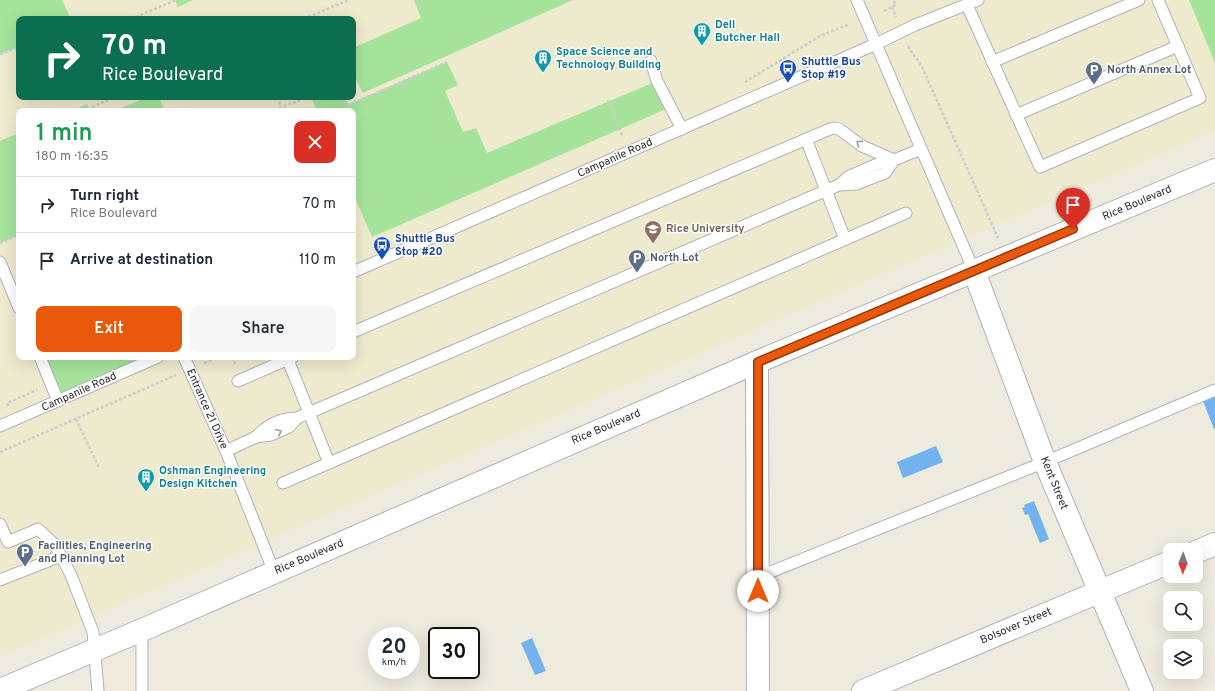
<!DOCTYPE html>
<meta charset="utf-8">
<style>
body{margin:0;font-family:Overpass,sans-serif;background:#f6f6f7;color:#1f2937;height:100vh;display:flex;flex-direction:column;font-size:15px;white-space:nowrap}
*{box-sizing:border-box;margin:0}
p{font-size:13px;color:#747a83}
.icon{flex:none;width:22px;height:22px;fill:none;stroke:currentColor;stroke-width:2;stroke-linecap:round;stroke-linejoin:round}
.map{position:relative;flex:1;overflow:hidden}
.drawer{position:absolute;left:16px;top:108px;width:340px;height:252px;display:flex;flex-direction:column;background:#fff;border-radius:8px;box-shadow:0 4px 16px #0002}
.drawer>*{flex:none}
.banner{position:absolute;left:16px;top:16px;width:340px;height:84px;border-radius:8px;box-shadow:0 4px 16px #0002;background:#0b6e4f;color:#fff;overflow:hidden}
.needle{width:26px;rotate:181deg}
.fabs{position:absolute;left:1163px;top:543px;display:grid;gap:8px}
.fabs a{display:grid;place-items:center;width:40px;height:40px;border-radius:8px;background:#fff;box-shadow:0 4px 16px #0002;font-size:20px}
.speed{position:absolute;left:368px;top:627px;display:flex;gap:8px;font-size:20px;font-weight:700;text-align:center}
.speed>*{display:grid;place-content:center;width:52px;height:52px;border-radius:50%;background:#fff;box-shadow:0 4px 16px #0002;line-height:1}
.speed small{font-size:10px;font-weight:400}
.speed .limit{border:2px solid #111;border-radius:6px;background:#fff;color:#111}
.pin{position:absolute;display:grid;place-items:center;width:34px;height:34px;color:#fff;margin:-41px -17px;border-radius:50% 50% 50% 0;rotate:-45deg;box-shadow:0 0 4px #0007}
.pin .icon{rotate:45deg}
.me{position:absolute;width:44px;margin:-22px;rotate:0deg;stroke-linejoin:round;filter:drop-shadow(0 0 3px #0008)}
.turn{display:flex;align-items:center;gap:14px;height:84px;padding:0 20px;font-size:18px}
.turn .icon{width:52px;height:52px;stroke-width:2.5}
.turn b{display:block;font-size:28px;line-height:34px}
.round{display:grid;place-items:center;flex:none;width:42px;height:42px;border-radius:8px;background:#f6f6f7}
.summary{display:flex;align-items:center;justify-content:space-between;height:68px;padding:0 20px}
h1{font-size:24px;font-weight:600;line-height:30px;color:#1e9e55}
.action{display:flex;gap:8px;margin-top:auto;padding:8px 20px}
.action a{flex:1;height:46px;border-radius:8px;background:#ea580c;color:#fff;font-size:16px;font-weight:600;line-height:46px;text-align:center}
.action a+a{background:#f6f6f7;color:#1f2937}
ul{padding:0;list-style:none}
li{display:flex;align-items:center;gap:12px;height:56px;padding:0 20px;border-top:1px solid #e0e1e3}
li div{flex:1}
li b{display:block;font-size:15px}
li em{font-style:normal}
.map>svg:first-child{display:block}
.education{fill:#eeeace;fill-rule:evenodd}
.green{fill:#a5e39b}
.water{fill:#72b3ed}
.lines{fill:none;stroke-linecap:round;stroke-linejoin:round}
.lane-casing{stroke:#b1b1bf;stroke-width:13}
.street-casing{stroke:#b1b1bf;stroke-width:24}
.secondary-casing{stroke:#b1b1bf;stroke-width:24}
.path{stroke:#ccc;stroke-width:2.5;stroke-dasharray:3 2;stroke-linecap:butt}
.lane{stroke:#fff;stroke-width:11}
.street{stroke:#fff;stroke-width:22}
.secondary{stroke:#fff;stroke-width:22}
.oneway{stroke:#a0a0a0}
.route-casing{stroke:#983908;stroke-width:10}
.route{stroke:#ea580c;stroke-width:7}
.labels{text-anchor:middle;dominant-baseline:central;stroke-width:3;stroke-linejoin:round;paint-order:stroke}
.culture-label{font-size:11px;font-weight:bold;fill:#0d838f;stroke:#fff;text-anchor:start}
.transit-label{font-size:11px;font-weight:bold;fill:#164399;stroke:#fff;text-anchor:start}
.service-label{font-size:11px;font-weight:bold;fill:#4e5e75;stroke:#fff;text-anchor:start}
.street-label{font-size:11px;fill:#2b2b2b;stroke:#fff}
.education-label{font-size:11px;font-weight:bold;fill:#785e54;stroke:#fff;text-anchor:start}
</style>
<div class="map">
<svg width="1215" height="691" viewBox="0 0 1215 691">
<rect width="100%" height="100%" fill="#edeade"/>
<path class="education" d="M0,0H1215V131L0,657ZM19,19H353V97H19ZM19,111H353V357H19Z"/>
<g class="green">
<path d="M0,0H62L71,19H19V47L0,54Z"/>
<path d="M175,0H193L178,7Z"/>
<path d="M414,0H573L363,93L353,73V48L421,18Z"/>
<path d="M1189,0H1215V63Z"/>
<path d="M447,62L458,85L445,91L463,132L476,128L487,153L657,81L671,107L372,237L353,193V111H317L311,97H342L348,104Z"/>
<path d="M148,97H159L165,111H113Z"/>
<path d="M87,104L90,111H71Z"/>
<path d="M19,133V235L0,243V141Z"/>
<path d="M40,357H158L58,401Z"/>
</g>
<g class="water">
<path d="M1215,396V428L1214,429L1203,401Z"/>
<path d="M936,446L943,462L903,478L897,462Z"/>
<path d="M1034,501L1049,539L1040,543L1028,514L1025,515L1022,508L1025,507L1024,505Z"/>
<path d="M532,638L546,671L535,675L521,643Z"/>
</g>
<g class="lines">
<g class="lane-casing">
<g id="lane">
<path d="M857,0L974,271"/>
<path d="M967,5L1040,167L1200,98L1158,0"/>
<path d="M651,61L657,81L682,129"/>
<path d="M992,62L1139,0"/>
<path d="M1016,115L1178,46"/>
<path d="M806,139L845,239"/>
<path d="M839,185L848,177L882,162L894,160L921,149"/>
<path d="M0,262L19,308"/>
<path d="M353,272L876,44L915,25L978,0"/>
<path d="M353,332L830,129L834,128L839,129L862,146L894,160"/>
<path d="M40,357L58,401"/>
<path d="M184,357L226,451L274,572"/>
<path d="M288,360L329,463"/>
<path d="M238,381L293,357"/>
<path d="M0,426L158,357"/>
<path d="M256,437C267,425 281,418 297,418L839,185L857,184L885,173L894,160"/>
<path d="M226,451L256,437L271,435L289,427L297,418"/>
<path d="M283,483L906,213"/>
<path d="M0,524L8,542L38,529L55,545L61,556L71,575L93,632L98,691"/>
<path d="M758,577L1045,462L1215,390"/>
<path d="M0,580L61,556"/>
<path d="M142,691V630"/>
</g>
</g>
<g class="street-casing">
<g id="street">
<path d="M974,271L1045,462L1142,691"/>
<path d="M757,362L758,691"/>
<path d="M1196,552L1215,544"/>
<path d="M863,691L1170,562"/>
</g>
</g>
<g class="secondary-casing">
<path id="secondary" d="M0,690L142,630L757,362L1215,170"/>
</g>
<g class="path">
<path d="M567,0L568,2"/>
<path d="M892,7L896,17"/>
<path d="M884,11L896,5L893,0"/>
<path d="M308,17L349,0"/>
<path d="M131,19L176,0"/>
<path d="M908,46C912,55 919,60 923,69L998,238"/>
<path d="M0,54L19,47"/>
<path d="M745,82L820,36L850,24"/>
<path d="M277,97L281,107"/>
<path d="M342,97L348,105L447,62"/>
<path d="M608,100L623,137"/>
<path d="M83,111L115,97"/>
<path d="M275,111L281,107L309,97"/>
<path d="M0,243L19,235"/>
<path d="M232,357L236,366"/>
<path d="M204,363L217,357"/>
<path d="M8,406L7,403L37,390"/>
<path d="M76,419L99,468"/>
<path d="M0,452L176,375"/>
</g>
<use href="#lane" class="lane"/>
<use href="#street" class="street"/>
<use href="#secondary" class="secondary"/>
</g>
<defs><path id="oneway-chevron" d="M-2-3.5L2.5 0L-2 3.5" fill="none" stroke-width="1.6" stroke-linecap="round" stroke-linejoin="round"/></defs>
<g class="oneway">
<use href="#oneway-chevron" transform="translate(859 143) rotate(-144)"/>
<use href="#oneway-chevron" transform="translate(279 432) rotate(-25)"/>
</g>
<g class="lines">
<g class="route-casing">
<path id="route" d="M758,591V362L1073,229"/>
</g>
<use href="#route" class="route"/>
</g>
<defs>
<g id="building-pin" transform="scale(0.9)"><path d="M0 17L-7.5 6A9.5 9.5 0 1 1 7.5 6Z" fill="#0f9aa8" stroke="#fff"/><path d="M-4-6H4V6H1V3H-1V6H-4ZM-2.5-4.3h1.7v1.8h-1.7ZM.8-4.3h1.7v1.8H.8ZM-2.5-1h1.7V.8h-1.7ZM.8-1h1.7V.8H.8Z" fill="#fff"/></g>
<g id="bus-pin" transform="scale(0.9)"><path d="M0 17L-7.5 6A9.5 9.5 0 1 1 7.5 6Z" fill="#1a4fb4" stroke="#fff"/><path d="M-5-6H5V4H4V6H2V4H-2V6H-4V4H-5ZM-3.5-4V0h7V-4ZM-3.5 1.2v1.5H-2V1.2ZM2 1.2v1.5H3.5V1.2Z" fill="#fff"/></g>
<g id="parking-pin" transform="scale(0.9)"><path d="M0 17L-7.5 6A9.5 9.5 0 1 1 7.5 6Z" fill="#5c6f8a" stroke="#fff"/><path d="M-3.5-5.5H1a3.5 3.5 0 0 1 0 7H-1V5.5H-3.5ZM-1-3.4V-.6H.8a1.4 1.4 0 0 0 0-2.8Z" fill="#fff"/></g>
<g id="university-pin" transform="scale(0.9)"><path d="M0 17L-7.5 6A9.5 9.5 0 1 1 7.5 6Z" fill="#8d6e63" stroke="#fff"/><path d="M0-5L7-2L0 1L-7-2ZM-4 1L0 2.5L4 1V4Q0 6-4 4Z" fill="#fff"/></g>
</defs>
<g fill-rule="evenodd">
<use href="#building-pin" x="702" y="31"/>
<use href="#building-pin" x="543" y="58"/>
<use href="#bus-pin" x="788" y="68"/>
<use href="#parking-pin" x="1094" y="70"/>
<use href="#university-pin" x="653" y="229"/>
<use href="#bus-pin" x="382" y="245"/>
<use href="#parking-pin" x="637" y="258"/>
<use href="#building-pin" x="146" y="477"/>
<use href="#parking-pin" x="25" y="552"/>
</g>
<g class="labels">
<g class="culture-label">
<text x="715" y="25">Dell<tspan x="715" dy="13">Butcher Hall</tspan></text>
<text x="556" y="52">Space Science and<tspan x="556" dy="13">Technology Building</tspan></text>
<text x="159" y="471">Oshman Engineering<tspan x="159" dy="13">Design Kitchen</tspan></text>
</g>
<g class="transit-label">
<text x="801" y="62">Shuttle Bus<tspan x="801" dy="13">Stop #19</tspan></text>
<text x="395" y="239">Shuttle Bus<tspan x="395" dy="13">Stop #20</tspan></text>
</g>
<g class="service-label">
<text x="1107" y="70">North Annex Lot</text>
<text x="650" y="258">North Lot</text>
<text x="38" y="546">Facilities, Engineering<tspan x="38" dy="13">and Planning Lot</tspan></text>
</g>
<g class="street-label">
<text transform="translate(615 158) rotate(-24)">Campanile Road</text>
<text transform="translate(1137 203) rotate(-23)">Rice Boulevard</text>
<text transform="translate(79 392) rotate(-24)">Campanile Road</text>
<text transform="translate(207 409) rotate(66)">Entrance 21 Drive</text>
<text transform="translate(606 427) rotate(-23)">Rice Boulevard</text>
<text transform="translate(1054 483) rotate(68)">Kent Street</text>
<text transform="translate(309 557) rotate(-23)">Rice Boulevard</text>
<text transform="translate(1016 626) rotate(-23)">Bolsover Street</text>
</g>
<g class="education-label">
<text x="666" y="229">Rice University</text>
</g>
</g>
</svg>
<div class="fabs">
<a><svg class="needle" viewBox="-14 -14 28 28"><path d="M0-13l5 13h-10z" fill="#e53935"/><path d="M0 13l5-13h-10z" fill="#747a83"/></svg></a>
<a><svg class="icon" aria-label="search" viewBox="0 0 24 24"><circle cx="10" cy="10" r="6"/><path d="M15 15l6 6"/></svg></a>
<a><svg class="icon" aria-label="layers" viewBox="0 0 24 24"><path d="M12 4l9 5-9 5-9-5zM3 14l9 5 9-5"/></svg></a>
</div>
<div class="speed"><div>20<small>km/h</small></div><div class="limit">30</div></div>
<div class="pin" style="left:1073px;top:229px;background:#d93025"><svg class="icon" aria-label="arrive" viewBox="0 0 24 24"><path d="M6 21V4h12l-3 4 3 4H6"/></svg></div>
<svg class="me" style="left:758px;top:591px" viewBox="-20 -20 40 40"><circle r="19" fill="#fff"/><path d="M0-13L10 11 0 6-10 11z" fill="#ea580c"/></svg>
<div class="banner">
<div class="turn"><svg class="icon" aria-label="right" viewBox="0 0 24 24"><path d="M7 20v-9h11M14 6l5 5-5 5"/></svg><div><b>70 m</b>Rice Boulevard</div></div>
</div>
<section class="drawer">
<div class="summary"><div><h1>1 min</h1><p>180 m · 16:35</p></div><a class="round" style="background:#d93025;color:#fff"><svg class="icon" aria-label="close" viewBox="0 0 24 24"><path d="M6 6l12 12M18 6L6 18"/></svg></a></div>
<ul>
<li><svg class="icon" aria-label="right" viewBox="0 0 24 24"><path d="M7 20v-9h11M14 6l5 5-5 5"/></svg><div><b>Turn right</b><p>Rice Boulevard</p></div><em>70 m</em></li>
<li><svg class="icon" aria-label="arrive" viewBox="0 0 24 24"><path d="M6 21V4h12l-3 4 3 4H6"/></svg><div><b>Arrive at destination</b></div><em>110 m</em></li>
</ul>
<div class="action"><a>Exit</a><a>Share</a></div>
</section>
</div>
